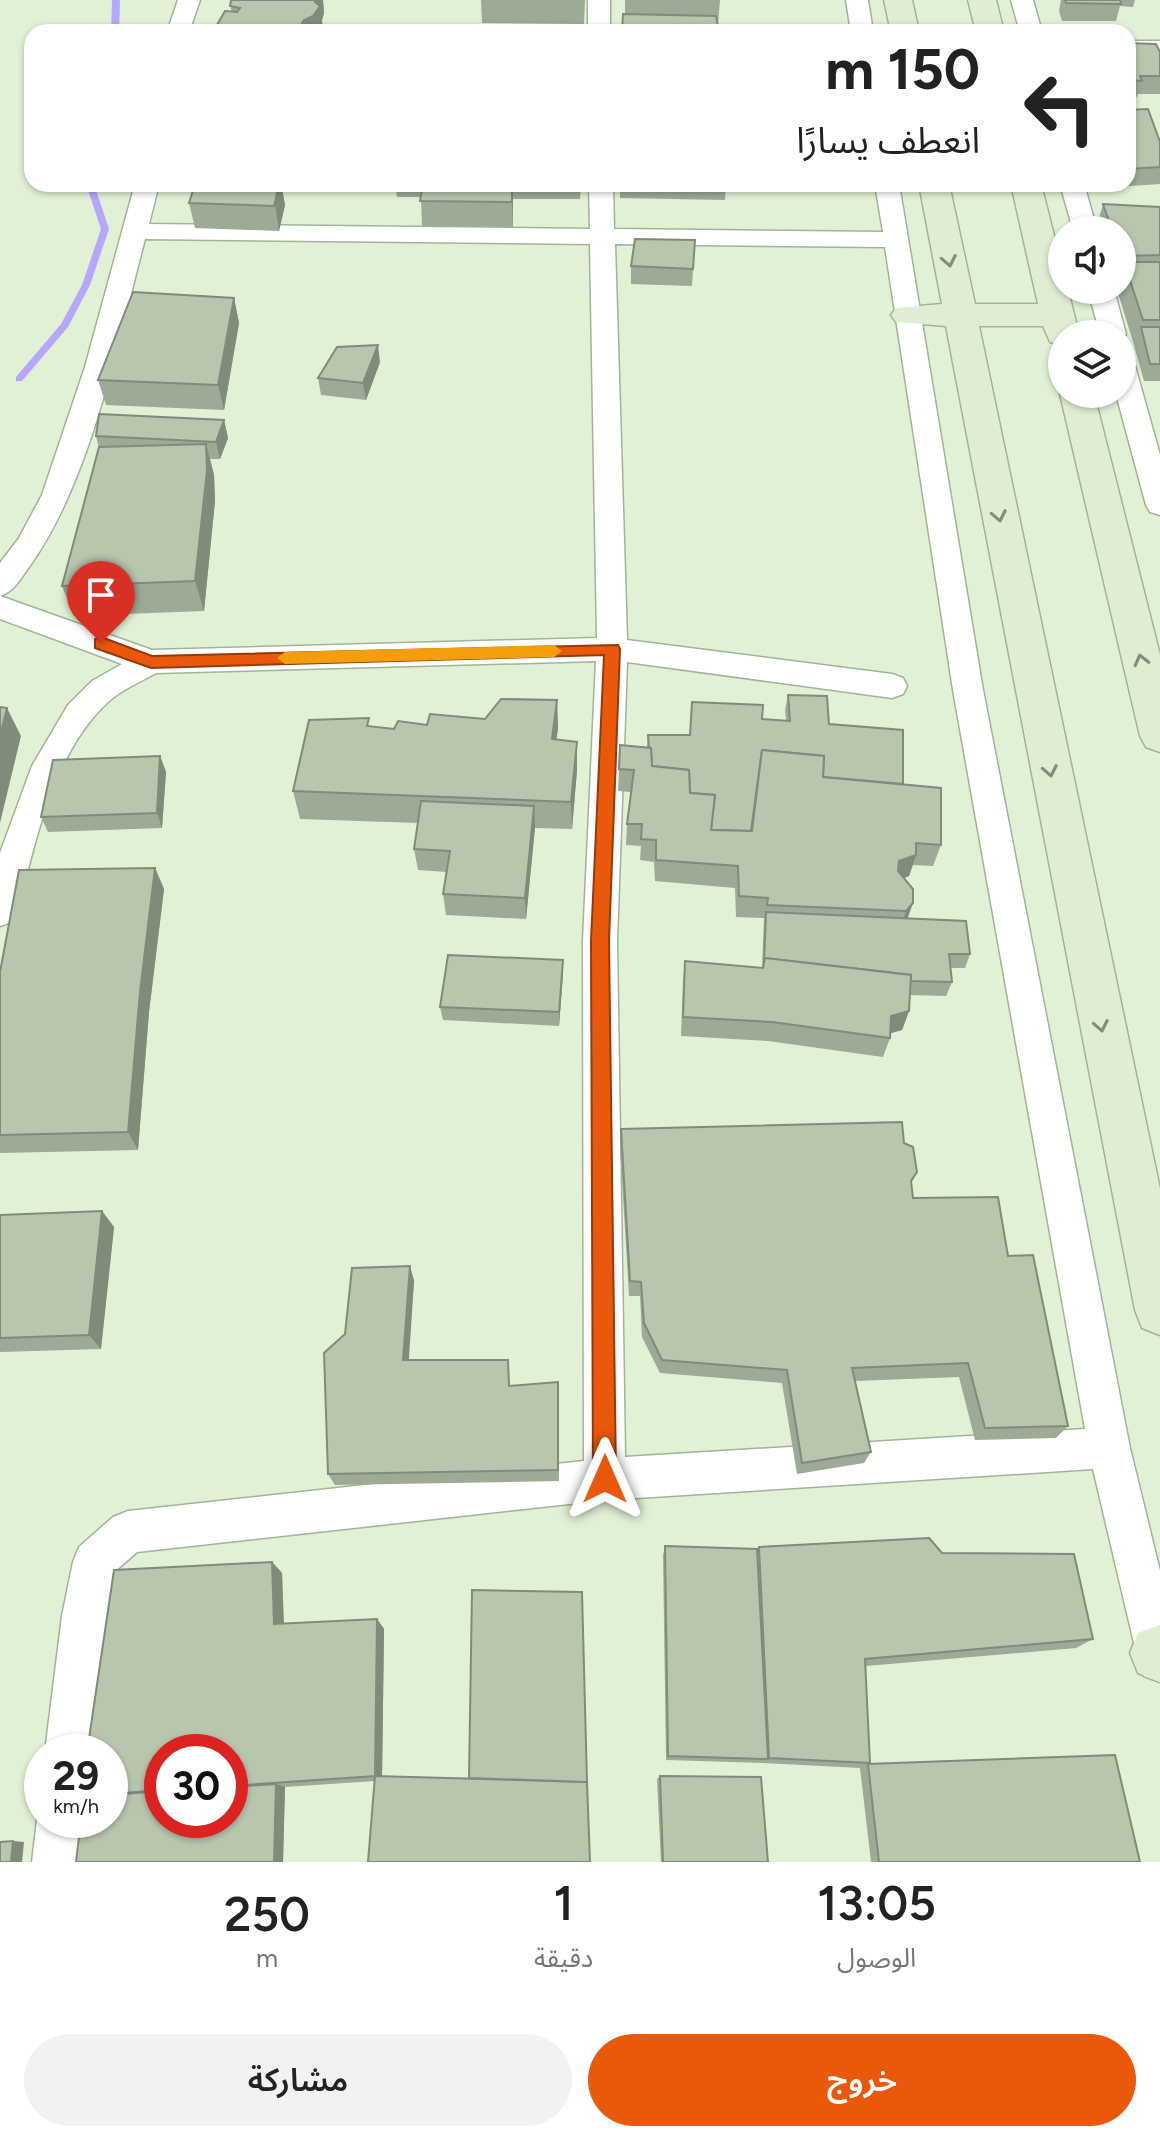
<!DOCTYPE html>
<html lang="ar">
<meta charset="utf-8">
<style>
body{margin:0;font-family:Figtree,"Noto Sans Arabic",sans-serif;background:#f2f2f2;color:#222;direction:rtl;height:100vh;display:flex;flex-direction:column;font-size:30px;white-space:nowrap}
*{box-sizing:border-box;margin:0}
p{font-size:26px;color:#767676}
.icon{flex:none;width:44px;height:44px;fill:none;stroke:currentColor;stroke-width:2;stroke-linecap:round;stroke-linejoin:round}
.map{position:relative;height:1862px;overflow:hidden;direction:ltr}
.drawer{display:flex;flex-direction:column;background:#fff;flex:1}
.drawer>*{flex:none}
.banner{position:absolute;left:24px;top:24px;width:1112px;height:168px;border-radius:24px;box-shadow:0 2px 6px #0004;direction:rtl;background:#fff;color:#222;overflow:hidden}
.controls{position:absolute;left:1048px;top:216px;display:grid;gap:16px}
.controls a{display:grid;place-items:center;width:88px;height:88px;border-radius:50%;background:#fff;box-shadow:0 2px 6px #0004;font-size:40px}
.speed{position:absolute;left:24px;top:1734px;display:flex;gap:16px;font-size:40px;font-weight:700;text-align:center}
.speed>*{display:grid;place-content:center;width:104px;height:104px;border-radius:50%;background:#fff;box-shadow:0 2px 6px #0004;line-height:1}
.speed small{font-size:20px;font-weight:400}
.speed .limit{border:12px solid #d22;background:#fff;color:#111}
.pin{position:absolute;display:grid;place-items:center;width:68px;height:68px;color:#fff;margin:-82px -34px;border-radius:50% 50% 50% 0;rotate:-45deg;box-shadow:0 0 8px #0007}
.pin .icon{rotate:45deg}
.me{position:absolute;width:88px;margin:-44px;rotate:0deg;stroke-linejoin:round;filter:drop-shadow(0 0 6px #0008)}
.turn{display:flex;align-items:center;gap:28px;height:168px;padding:0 24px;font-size:36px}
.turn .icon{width:104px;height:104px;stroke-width:2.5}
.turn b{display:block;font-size:56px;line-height:68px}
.eta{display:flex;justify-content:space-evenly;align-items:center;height:136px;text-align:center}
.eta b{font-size:48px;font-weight:600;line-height:56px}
.button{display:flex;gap:16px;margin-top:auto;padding:16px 24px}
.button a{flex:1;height:92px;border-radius:48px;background:#ea580c;color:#fff;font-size:32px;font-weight:600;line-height:92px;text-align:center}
.button a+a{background:#f2f2f2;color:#222}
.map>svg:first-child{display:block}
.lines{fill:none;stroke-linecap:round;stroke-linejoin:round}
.stream{fill:#b5a7fe;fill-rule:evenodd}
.minor-casing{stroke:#a3b299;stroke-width:3}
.secondary-casing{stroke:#a3b299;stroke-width:3}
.minor{fill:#fff;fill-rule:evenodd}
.secondary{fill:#dfeed3;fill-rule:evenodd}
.wall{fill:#9daa95}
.shaded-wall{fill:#808b79}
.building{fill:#b7c6ad;stroke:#808b79;stroke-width:2}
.oneway{stroke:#838d7a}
.route{fill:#ea580c;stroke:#983908;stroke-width:2}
.slow{fill:#f59e0b}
</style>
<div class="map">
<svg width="1160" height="1862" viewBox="0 0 1160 1862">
<rect width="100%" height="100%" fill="#e1f1d6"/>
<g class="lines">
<g class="stream">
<path d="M112,0H120L119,32H111Z"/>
<path d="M86,184H94L109,229L90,285L68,327L22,381H16V377L61,324L82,285L101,229Z"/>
</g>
<g class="minor-casing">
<g id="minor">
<path d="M178,0H200L189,32H167Z"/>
<rect x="588" y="0" width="22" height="32"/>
<path d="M846,0H868L873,32H851Z"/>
<path d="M1011,0H1033L1042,32H1020Z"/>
<rect x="1128" y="41" width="32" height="14"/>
<path d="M135,184H159L149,224L590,229L589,184H613L614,229L883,232L875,184H899L983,690L1130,1448L1160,1571V1682L1144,1676L1138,1660L1093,1469L605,1500L137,1552L113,1573L91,1752H45L62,1616L73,1562L79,1547L113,1517L128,1511L584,1461L583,941L596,661L156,673C140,682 121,690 108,702C52,754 36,841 17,912L12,922L0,926V853L32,766L68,705L92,681L122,664L0,619V596L152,650L597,638L590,244L145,239C118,341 91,481 29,567C20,579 15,591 0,596V563L19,538L42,495L85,367ZM615,244L885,247L953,690L1085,1429L625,1457L617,941L627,662L892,698L903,694L907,686L903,678L892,674L627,640Z"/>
<path d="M1060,184H1084L1097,230H1073Z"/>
<path d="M1088,290H1114L1126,334L1122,340V334H1100Z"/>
<path d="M1122,357L1131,360L1135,366L1160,455V515L1150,512L1146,505L1116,394H1122Z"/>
<path d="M42,1808V1820H83L78,1862H32L37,1820Z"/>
</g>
</g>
<g class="secondary-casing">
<g id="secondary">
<path d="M884,0H912L919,32H891Z"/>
<path d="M968,0H996L1004,32H976Z"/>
<path d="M919,184H949L975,304H1038L1011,184H1041L1062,267V290H1068L1079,334H1062V345L1050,342L1043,326H979L1160,1189V1335L1142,1328L1135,1310L946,326L896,322L891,315L896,308L942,304Z"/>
<path d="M1062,390V394H1094L1160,655V752L1146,747L1140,736L1060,394Z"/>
<path d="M1160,1625V1681H1158L1138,1673L1130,1653L1138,1633Z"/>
</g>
</g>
<use href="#minor" class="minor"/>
<use href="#secondary" class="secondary"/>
</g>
<g class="wall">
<path d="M231,0H323L324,13L322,20L323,31L218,32L217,25L231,12Z"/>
<path d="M481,0H585L584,24L482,23Z"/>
<path d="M625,0H720L718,24L625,14Z"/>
<path d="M1061,0H1135L1133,7L1120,6L1116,21H1062L1059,11Z"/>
<path d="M1128,43L1160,52V94H1138L1136,98H1128Z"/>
<path d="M1128,110L1160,142V184L1116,187V184H1128Z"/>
<path d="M281,184L285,205L279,231L195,228L189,203Z"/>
<path d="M395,184H581L580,199H513V227L422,226L421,197H397Z"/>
<path d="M620,184H726L725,200L620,198Z"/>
<path d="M1103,204L1160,207V381H1144L1134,345L1117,290H1122V230H1100L1098,222Z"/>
<path d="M695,240L692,286L631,284V266Z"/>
<path d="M234,298L239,323L224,410L106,405L98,380Z"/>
<path d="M380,362L366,400L321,395L318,378Z"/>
<path d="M224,420L228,438L220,459H210L214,475L215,501L204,611L74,616L62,586L99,448L96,436Z"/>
<path d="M788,695L829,724L903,784L941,845L933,866L913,865L909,876L904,878L908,918L970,954L965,968H950L952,982L946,996L910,995L909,1011L902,1030L890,1033V1038L883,1057L768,1041L681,1036L683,981L685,961L762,968L764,918L736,917L735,888L655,881L654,862L640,860L641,846L626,845L627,824L631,792L618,791L620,745L647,747L648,735H690L692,702L762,719L786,721L785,710Z"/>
<path d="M557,700L558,728L556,740L577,742V770L572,829L535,828L526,919L446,915L443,894L447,872L418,870L414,849L418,823L300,819L293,791L370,727L394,729L485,719Z"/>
<path d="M160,756L166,772L162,828L48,832L41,817Z"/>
<path d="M155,868L164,889L149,1012L138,1150L0,1153V972Z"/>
<path d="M563,960V974L559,1026L443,1020L440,1007Z"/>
<path d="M621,1129L904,1143L917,1172L911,1184L913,1198L1008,1256L1068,1426L1056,1438L975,1440L959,1377L855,1381L871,1452L864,1463L797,1474L782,1383L660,1373L642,1337L640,1296H629L620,1146Z"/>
<path d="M102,1211L114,1227L101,1349L0,1352V1215Z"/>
<path d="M410,1266L414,1281L408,1360L509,1373L510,1386L558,1382L559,1481L335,1485L328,1474L345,1334Z"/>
<path d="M665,1546L757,1549L759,1547L942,1553L1093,1639L1076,1648L866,1666L868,1764L1140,1862H871L860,1768L763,1763L666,1760L663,1555Z"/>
<path d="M272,1562L282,1573L284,1624L377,1619L384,1629L382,1776L587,1782L375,1781L285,1787L283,1862H76Z"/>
<path d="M660,1776L768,1862H661L657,1779Z"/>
</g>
<g class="shaded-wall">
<path d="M316,0H323L324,13L322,20L323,31L299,32L298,30Z"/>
<path d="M272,184H281L285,205L279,231Z"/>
<path d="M512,184L513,199V227L512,202Z"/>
<path d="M234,298L239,323L224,410L218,385Z"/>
<path d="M378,345L380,362L366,400L363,383Z"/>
<path d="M224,420L228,438L220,459L216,442Z"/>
<path d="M206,444L214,475L215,501L204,611L195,581Z"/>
<path d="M557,700L558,728L553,768L552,739Z"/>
<path d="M7,708L21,736L0,823V736Z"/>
<path d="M577,742V770L572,829L571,802Z"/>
<path d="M160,756L166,772L162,828L157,813Z"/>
<path d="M534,806L535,827L526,919L525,898Z"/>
<path d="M916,855L909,876L893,882L899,861Z"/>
<path d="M155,868L164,889L149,1012L138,1150L128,1132L140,992Z"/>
<path d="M913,903L906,923L899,932L906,911Z"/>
<path d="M563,960V974L559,1026V1012Z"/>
<path d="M909,1011L902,1030L885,1035L891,1016Z"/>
<path d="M102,1211L114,1227L101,1349L89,1335Z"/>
<path d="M410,1266L414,1281L408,1373L403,1360Z"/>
<path d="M272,1562L282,1573L284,1634L274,1624Z"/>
<path d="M377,1619L384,1629L382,1781L375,1776Z"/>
<path d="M276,1784L285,1787L283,1862H274Z"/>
<path d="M13,1841L24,1842L22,1862H11Z"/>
</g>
<g class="building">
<path d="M231,0H316L315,2L320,6L313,16L304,20L298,30L287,29L284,32H276L217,25L225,11L237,12L240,8L230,6Z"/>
<path d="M1065,0H1120L1121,4L1066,3Z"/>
<path d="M623,14L716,16L719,32H622Z"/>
<path d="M478,29L552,30V32H478Z"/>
<path d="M1128,43L1156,44L1160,52V76H1140L1142,81L1128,80Z"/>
<path d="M1148,109L1160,142V167L1128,169V110Z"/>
<path d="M195,184H279L274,206L189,203Z"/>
<path d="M423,184H512V202L420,201Z"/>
<path d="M1103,204L1160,207V255L1122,256V230H1112Z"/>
<path d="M635,239L695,240L693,269L631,266Z"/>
<path d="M1124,262H1160V320H1143Z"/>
<path d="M133,292L234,298L218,385L98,380Z"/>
<path d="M1141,327H1160V364H1150Z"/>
<path d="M378,345L363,383L318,378L337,347Z"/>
<path d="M99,414L224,420L216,442L96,436Z"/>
<path d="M206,444L207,470L195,581L62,586L99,447Z"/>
<path d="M788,695L827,696L829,724L903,730V784L823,777L824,756L762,750L751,831L711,830L715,795L690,793L689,770L652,766L651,748H649L648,735H690L692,702L763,705L762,719L790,721Z"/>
<path d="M501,699L557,700L552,739L577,742L571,802L293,791L309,720L369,718L367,726L394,729L398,721L427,725L430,714L485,719Z"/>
<path d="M0,707L7,708L0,736Z"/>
<path d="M620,745L651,748L652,766L689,770L690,793L715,795L711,830L752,831L762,750L824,756L823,777L941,788V845L916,843V855L899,861L898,871L913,889V903L906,911L767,905L768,898L739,896L738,866L656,860V840L641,839L642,824H627L634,770L619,769Z"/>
<path d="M160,756L157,813L41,817L53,760Z"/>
<path d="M421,801L534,806L525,898L443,894L450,851L414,849Z"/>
<path d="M155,868L140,992L128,1132L0,1135V972L19,870Z"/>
<path d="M766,912L966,921L970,954H949L952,982L911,981V975L765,958L764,963Z"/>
<path d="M448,955L563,960L559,1012L440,1007Z"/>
<path d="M765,958L911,975L909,1011L891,1016L890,1038L772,1022L683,1017L685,961L763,968Z"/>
<path d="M902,1122L904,1143L913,1147L917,1172L911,1181L913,1198L998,1197L1008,1256L1033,1255L1068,1426L985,1428L968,1363L852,1368L871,1452L802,1463L787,1370L662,1360L644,1323L641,1282L630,1281L621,1129Z"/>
<path d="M102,1211L89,1335L0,1338V1215Z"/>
<path d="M410,1266L403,1360H508L509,1386L558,1382V1470L328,1474L324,1353L345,1334L352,1268Z"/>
<path d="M929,1538L942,1553L1074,1554L1093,1639L865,1659L870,1763L769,1758L759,1547Z"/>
<path d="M665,1546L757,1549L768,1759L668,1756Z"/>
<path d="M272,1562L274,1624L377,1619L375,1776L587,1782L590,1862H368L375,1776L230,1786V1752H162V1790L110,1794V1752H87L114,1570Z"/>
<path d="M472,1590L582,1592L587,1782L469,1778Z"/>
<path d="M1115,1755L1140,1862H879L868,1764Z"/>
<path d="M660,1776L761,1777L768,1862H663Z"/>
<path d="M276,1784L274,1862H76L81,1820H110V1795L162,1791V1820H230V1787Z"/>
<path d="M13,1841L11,1862H0V1842Z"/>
</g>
<defs><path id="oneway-chevron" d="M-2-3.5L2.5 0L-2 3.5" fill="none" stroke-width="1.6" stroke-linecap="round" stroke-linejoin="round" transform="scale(2)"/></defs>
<g class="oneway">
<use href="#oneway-chevron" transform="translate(949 261) rotate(79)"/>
<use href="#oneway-chevron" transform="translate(999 516) rotate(79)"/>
<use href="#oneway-chevron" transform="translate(1141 660) rotate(-104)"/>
<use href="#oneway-chevron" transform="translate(1050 771) rotate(79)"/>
<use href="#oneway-chevron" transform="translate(1101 1026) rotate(79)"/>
</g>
<path class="route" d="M101,637L152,656L618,645L620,649L609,941L616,1479L612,1487L605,1490L597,1487L593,1479L591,941L604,655L151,668L95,648V639Z"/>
<path class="slow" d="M554,645L562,651L554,657L285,664L277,658L285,652Z"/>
</svg>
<div class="controls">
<a><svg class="icon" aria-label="sound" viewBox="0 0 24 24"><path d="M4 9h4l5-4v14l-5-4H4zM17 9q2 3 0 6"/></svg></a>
<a><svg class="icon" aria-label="layers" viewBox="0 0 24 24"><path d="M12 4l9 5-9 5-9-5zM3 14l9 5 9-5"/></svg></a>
</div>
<div class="speed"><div>29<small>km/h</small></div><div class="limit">30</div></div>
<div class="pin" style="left:101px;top:643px;background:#d93025"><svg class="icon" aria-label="arrive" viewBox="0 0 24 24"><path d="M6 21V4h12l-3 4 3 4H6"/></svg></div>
<svg class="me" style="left:605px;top:1479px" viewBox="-20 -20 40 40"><path d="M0-17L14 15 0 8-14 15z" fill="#ea580c" stroke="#fff" stroke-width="4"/></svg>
<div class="banner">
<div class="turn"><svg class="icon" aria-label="left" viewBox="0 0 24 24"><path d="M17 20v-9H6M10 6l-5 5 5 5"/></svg><div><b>150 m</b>انعطف يسارًا</div></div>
</div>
</div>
<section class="drawer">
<div class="eta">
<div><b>13:05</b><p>الوصول</p></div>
<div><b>1</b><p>دقيقة</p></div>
<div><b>250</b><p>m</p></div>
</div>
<div class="button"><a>خروج</a><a>مشاركة</a></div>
</section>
